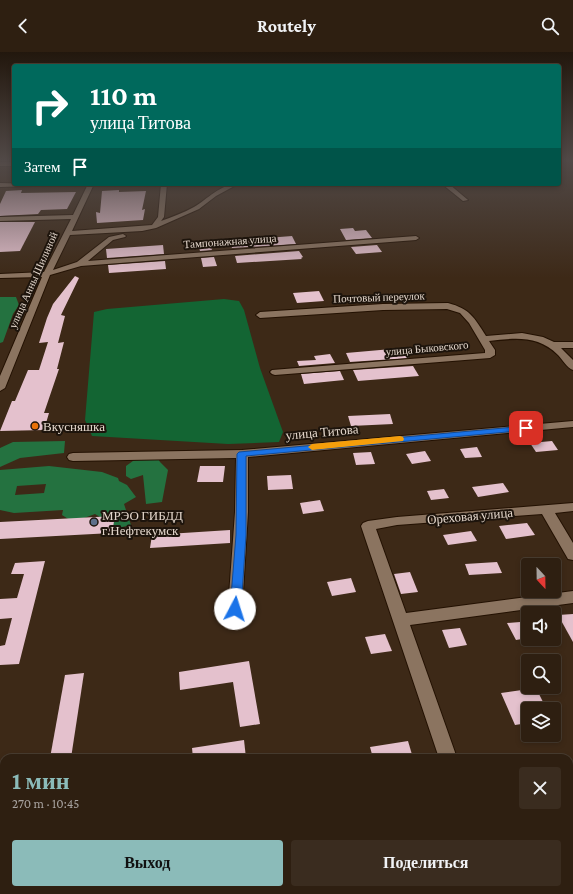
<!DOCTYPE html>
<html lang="ru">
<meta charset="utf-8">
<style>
body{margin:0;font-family:"Crimson Pro",serif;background:#3a2c1f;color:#f1f3f6;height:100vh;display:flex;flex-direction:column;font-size:15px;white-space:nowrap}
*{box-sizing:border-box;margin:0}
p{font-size:13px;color:#a7a29f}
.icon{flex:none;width:22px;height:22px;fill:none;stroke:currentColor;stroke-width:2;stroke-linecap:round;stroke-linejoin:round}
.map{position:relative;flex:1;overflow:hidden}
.sheet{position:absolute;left:0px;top:702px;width:573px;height:140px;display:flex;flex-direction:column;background:#2e1f11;border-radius:12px 12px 0 0;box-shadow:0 2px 6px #0003,0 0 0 1px #493d31}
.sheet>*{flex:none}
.guide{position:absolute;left:12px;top:12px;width:549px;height:122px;border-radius:4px;box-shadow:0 2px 6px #0003,0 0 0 1px #493d31;background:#00695c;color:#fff;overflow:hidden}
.needle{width:26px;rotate:158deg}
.tools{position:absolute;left:521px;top:506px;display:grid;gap:8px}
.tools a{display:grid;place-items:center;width:40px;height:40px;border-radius:4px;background:#2e1f11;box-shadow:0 2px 6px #0003,0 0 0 1px #493d31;font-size:20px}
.pin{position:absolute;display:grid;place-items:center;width:34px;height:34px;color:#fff;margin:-17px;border-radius:8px;box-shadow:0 2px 6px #0006}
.me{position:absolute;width:44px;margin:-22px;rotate:5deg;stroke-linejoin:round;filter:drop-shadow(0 0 3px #0008)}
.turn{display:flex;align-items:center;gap:14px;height:84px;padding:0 12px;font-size:18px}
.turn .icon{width:52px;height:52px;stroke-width:2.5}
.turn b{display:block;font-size:28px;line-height:34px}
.then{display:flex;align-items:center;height:38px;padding:0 12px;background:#0003;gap:8px;font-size:15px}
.round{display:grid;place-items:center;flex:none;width:42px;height:42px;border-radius:4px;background:#3a2c1f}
.summary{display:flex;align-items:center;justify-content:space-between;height:68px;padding:0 12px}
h1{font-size:24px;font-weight:700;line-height:30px;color:#8bbbb9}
.cta{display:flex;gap:8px;margin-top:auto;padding:8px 12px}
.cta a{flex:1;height:46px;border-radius:4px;background:#8bbbb9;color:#111;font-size:16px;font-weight:700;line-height:46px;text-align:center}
.cta a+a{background:#3a2c1f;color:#f1f3f6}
header{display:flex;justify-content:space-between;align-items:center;height:52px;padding:0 12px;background:#2e1f11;font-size:18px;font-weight:700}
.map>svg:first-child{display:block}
.green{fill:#136533}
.forest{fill:#247240;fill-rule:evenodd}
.building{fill:#e4c1cd}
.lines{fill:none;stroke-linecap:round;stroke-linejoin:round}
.minor-casing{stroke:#231102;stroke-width:2}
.minor{fill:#8b7460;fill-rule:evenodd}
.route{fill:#1a73e8;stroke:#114b97}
.slow{fill:#f59e0b}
.food-dot{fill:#e8710a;stroke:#1d140c;stroke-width:1.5}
.service-dot{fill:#5c6f8a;stroke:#1d140c;stroke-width:1.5}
.labels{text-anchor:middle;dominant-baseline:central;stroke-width:4;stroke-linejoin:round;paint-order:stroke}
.far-street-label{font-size:11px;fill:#e4d7cc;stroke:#1d140c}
.poi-label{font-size:13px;fill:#e4d7cc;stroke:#1d140c;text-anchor:start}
.street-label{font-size:13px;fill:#e4d7cc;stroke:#1d140c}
</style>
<header><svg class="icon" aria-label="back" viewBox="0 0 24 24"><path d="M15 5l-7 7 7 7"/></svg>Routely<svg class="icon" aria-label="search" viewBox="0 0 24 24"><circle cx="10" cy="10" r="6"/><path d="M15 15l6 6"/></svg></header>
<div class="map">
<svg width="573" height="842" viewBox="0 0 573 842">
<rect width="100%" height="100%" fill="#3d2917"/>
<path class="green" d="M224,247L239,249L244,258L260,316L283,380L279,390L228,392L92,384L85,368L94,260L107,257Z"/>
<g class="forest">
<path d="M0,245H16L19,253L13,262L3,290L0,291Z"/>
<path d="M65,389L64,401L20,406L0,415V396L13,390Z"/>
<path d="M144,401L155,402L160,410L168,418L162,450L146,452L143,423L131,427L126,424V414Z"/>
<path d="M49,414L102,420L118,426L119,429L127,433L136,445L124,452L131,473L118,476L95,462L73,470L62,463L63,458L14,461L0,458V418ZM46,432L44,441L15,443L17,434Z"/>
</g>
<g class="building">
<path d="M22,138L21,141L76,140L67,157L41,158L38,162L0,164V152L6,139Z"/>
<path d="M119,138V140L146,139L142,158L145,157L143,168L97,171L96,160L100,161L102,139Z"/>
<path d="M0,170H35L20,199L0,200Z"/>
<path d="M353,176L355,179L366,178L372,186L346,188L340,177Z"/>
<path d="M292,184L296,192L232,196L230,189Z"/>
<path d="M208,189L212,198L200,199L197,190Z"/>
<path d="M163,193L164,202L107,206L106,197Z"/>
<path d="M377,193L382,200L356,202L351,195Z"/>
<path d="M299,199L303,205L301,206L302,207L237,211L235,204Z"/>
<path d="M214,205L217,214L203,215L201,206Z"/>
<path d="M165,209L166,217L109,221L108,213Z"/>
<path d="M75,224L79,226L61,263L65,264L58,291L64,290L57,317H59L44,361H49L44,378L0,379L12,349H15L28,318H39L48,290L39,291L47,266L53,252Z"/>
<path d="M319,239L324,249L297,251L293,241Z"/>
<path d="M403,296L409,306L350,310L346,301Z"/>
<path d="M330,302L335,311L299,314L297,309L316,308L314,304Z"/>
<path d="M413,314L419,324L358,329L353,318Z"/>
<path d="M340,319L344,328L304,332L301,322Z"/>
<path d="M390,362L393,372L351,374L348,364Z"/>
<path d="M552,389L558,398L536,400L530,391Z"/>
<path d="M477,395L482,405L465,406L460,397Z"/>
<path d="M425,399L431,409L412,412L406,402Z"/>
<path d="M371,400L375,412L356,413L353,401Z"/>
<path d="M200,414H225L223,430H197Z"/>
<path d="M291,423L293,437L268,438L267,424Z"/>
<path d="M503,431L509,440L478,445L472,435Z"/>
<path d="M444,437L449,446L431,448L427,439Z"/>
<path d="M320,448L324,459L303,462L300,451Z"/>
<path d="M115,464L112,481L0,487V470Z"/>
<path d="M527,471L535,483L506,487L499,474Z"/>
<path d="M230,478V491L150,496L152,483Z"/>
<path d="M471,479L477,489L448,493L443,483Z"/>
<path d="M45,509L19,612L0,613V594L5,593L12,566L0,567V547L17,546L24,522H11L15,511Z"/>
<path d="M497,510L502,521L469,523L465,512Z"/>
<path d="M410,520L418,540L401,542L394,522Z"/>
<path d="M351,526L356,540L332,544L327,530Z"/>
<path d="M573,562V590L558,563Z"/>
<path d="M520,570L528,586L516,588L507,571Z"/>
<path d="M460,576L467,593L449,596L442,578Z"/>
<path d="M385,582L392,599L371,602L365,585Z"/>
<path d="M249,609L260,672L240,675L233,630L180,638L179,620Z"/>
<path d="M84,621L71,706H50L65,623Z"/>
<path d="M536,636L544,652L522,655L528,671L515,673L501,641Z"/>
<path d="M244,688L246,706H193L192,696Z"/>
<path d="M408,689L413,706H373L370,695Z"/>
</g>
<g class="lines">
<g class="minor-casing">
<g id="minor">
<rect x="0" y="110" width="14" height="4"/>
<path d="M0,131L35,132L32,134L0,135Z"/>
<path d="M88,132H94L72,179L152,173L158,165L161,132H167L164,165L161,169C172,165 183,161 194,155C208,147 220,132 238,132L216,144L199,157L156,176L142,179L70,183L53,218L77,210L109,185L123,182L126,184L125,185L113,188L88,209L416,184L419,186L416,188L81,214L50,223L5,336L0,339V324L42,225L0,226V222L44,220L71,167L0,169V165L73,163Z"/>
<path d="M442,132H449L468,148L463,149Z"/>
<path d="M448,251C470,257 474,265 486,284L522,281L543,285L554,290H573V296H561L573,308V318C567,316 562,307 558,303C538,283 515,286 489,289L495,298V303L490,306L275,323L272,322L270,320L272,318L485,301V298L469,271L460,261L447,257L383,258L260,266L256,263L260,260L383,252Z"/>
<path d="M573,369V375L248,405V460L242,557L240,561L235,563L230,561L228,557L235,460L236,406L73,409L69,408L67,405L69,402L73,401L242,398Z"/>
<path d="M573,451V459L555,461L573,491V508L568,507L542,462L397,473L376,477L406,561L573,539V551L410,573L457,706H439L361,474L363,471L368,469L397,465Z"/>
<path d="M573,729V747L569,748V730Z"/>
</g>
</g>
<use href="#minor" class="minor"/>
</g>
<linearGradient id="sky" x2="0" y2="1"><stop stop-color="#22170d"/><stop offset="0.48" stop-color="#514947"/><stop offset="1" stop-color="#514947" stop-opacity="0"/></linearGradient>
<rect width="573" height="226" fill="url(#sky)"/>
<path class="route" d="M526,374H529L530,376L529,378L246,404V483L241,557L239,560L235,562L231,560L230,557L236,483L237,402L239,400Z"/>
<path class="slow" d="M400,384L403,385L404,387L403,389L312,398L308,395L312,392Z"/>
<circle class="food-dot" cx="35" cy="374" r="4"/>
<circle class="service-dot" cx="94" cy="470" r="4"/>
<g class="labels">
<g class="far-street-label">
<text transform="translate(230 189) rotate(-4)">Тампонажная улица</text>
<text transform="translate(33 228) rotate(-66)">улица Анны Шилиной</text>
<text transform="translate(379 245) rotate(-2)">Почтовый переулок</text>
<text transform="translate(427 296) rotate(-5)">улица Быковского</text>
</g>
<g class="poi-label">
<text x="43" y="374">Вкусняшка</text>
<text x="102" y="463">МРЭО ГИБДД<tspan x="102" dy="15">г.Нефтекумск</tspan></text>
</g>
<g class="street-label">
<text transform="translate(322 380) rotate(-5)">улица Титова</text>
<text transform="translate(470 464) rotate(-5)">Ореховая улица</text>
</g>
</g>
</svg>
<div class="tools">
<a><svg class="needle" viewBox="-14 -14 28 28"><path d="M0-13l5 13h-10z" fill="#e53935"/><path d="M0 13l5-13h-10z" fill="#a7a29f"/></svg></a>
<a><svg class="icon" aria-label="sound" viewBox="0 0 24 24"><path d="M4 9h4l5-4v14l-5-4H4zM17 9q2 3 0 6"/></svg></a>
<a><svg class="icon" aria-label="search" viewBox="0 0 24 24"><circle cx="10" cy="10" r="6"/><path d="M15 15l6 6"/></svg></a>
<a><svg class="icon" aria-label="layers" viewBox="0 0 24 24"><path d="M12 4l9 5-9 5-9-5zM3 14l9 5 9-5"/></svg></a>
</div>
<div class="pin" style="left:526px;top:376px;background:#d93025"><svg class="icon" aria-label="arrive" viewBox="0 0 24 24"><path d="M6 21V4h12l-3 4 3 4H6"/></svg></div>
<svg class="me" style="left:235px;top:557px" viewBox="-20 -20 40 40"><circle r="19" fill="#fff"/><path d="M0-13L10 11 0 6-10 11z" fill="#1a73e8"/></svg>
<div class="guide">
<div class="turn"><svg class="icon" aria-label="right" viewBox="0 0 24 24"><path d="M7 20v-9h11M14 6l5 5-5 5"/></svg><div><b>110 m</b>улица Титова</div></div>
<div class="then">Затем<svg class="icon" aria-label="arrive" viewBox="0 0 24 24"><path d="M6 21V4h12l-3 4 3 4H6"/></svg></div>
</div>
<section class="sheet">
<div class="summary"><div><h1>1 мин</h1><p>270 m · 10:45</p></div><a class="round"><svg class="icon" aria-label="close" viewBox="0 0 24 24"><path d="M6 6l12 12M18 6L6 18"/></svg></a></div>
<div class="cta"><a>Выход</a><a>Поделиться</a></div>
</section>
</div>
